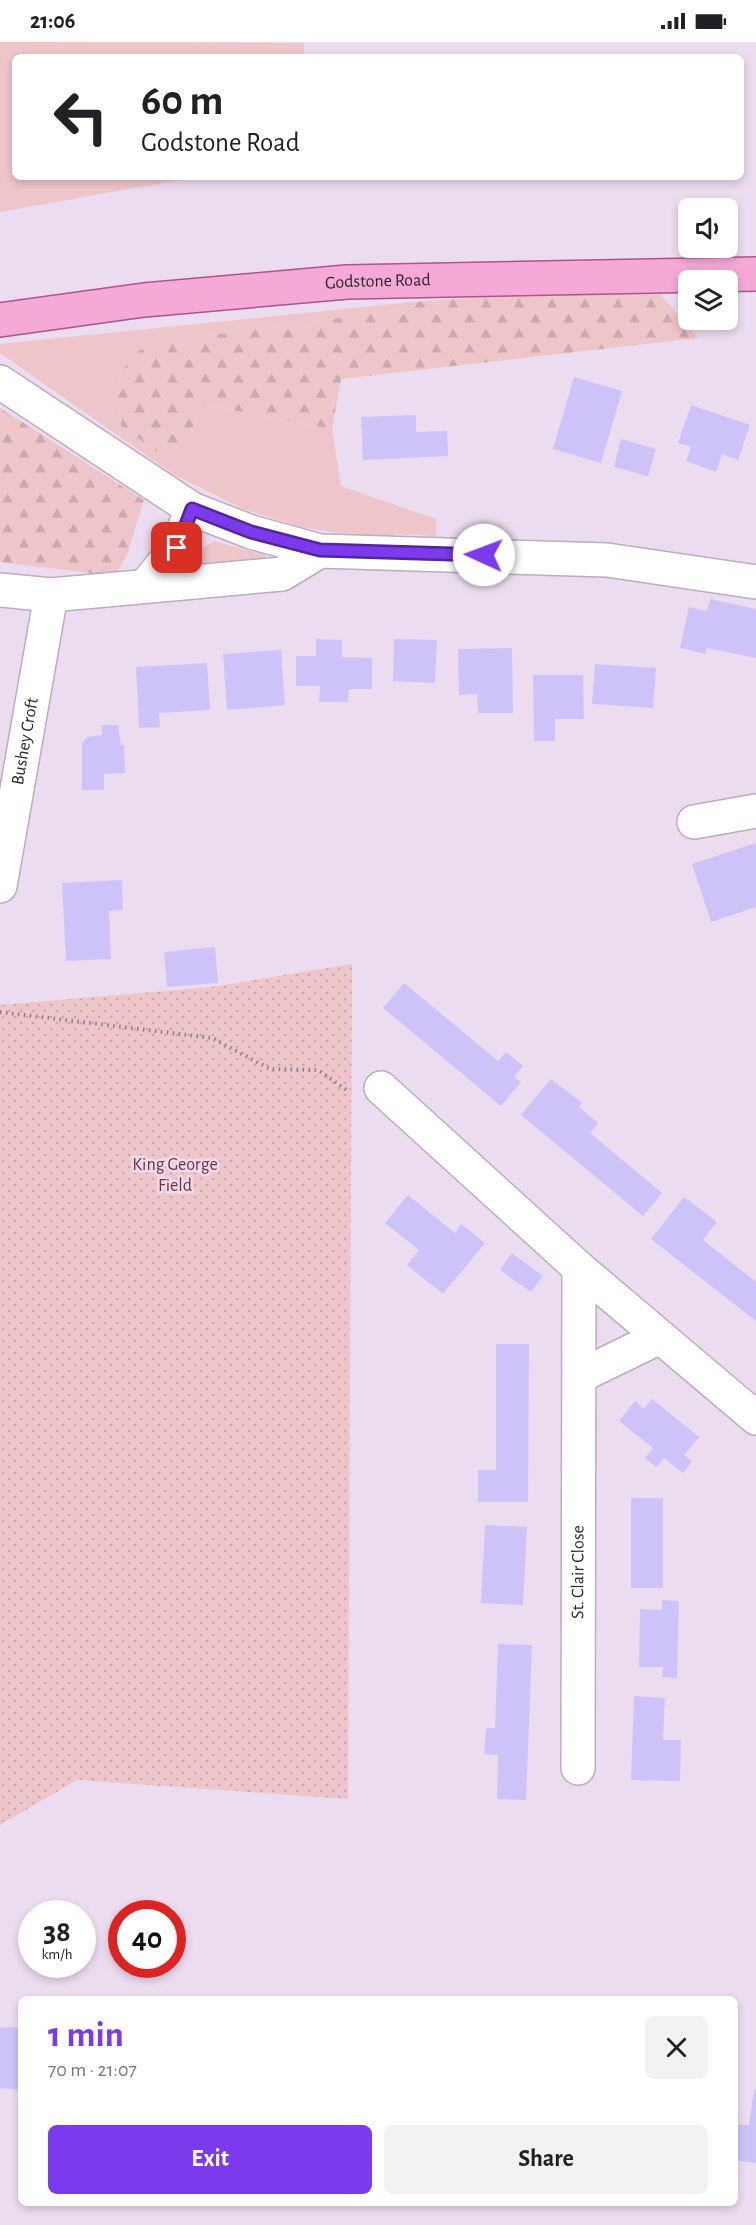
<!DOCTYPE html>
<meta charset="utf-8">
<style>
body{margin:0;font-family:"Alegreya Sans",sans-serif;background:#f2f2f2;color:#202124;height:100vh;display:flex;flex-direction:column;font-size:22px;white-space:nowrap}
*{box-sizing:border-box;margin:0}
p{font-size:20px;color:#757577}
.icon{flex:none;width:33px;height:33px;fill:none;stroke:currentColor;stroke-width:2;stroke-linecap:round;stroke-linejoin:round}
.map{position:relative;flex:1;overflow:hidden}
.drawer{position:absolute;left:18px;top:1954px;width:720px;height:210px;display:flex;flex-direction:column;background:#fff;border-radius:9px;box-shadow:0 3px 9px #0003}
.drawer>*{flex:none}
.hud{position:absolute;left:12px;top:12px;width:732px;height:126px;border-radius:9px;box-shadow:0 3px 9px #0003;background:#fff;color:#202124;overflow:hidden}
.tools{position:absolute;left:678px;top:156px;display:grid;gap:12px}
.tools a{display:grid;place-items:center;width:60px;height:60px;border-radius:9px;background:#fff;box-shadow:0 3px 9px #0003;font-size:30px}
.speed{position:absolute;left:18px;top:1858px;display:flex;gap:12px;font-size:30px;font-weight:700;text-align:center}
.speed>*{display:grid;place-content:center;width:78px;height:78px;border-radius:50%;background:#fff;box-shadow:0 3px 9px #0003;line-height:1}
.speed small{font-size:15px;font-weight:400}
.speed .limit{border:9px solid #d22;background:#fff;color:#111}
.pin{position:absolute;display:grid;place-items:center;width:51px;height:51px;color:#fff;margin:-26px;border-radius:12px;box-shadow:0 3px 9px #0006}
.me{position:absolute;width:66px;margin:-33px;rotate:272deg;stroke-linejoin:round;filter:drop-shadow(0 0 4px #0008)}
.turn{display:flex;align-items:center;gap:21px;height:126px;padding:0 30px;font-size:27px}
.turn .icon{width:78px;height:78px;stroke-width:2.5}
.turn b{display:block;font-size:42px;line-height:51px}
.round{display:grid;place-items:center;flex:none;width:63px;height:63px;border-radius:9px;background:#f2f2f2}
.headline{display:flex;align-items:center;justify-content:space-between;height:102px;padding:0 30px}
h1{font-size:36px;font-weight:600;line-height:45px;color:#7c3aed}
.primary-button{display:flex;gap:12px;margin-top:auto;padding:12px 30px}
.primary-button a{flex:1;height:69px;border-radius:9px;background:#7c3aed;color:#fff;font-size:24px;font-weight:600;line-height:69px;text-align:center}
.primary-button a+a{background:#f2f2f2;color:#202124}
.status{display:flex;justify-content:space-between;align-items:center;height:42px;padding:0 30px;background:#fff;direction:ltr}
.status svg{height:16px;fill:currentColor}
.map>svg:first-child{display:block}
.grass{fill:#eec5c9}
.forest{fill:url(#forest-firs)}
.park{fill:url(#park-dots)}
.building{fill:#cec3f9}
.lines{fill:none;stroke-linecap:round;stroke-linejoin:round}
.minor-casing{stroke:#bbacbf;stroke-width:36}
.tertiary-casing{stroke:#bbacbf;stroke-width:36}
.primary-casing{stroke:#ab568a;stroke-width:36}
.path{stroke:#897f8c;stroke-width:4;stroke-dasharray:1.5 4.5;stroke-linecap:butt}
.minor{stroke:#fff;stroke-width:33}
.tertiary{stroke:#fff;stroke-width:33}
.primary{stroke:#f5a9d7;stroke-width:33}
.route-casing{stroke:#51269a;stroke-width:15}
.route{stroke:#7c3aed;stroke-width:10}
.labels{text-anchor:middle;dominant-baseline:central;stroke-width:5;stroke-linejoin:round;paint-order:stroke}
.street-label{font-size:18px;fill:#2d272e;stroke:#ecdcf0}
.park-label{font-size:18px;fill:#7b2f3d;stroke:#ecdcf0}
</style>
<div class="status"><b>21:06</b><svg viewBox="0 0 49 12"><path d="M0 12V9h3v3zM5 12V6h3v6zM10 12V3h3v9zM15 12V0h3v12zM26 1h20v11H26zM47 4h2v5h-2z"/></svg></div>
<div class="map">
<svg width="756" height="2183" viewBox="0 0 756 2183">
<defs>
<pattern id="forest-firs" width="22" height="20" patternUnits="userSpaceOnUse" patternTransform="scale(1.5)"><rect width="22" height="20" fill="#eec5c9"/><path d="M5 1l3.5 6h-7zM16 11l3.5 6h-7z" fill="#cca9ad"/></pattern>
<pattern id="park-dots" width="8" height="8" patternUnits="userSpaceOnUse" patternTransform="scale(1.5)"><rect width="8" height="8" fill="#eec5c9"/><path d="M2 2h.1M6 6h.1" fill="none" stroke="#cca9ad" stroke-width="1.8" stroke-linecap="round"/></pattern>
</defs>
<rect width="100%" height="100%" fill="#ecdcf0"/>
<g class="grass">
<path d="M0,0L304,1V15H15V135H196L0,170Z"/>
<path d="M413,260L414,266L182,297L141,308L121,329L117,354L121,384L179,425L201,362L332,387L341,444L436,477V494L394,492L396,499L304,486L243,467L173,432L0,311V302Z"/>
<path d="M214,499L265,513L266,517L264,521L196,527L192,520L198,509Z"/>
</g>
<g class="forest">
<path d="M653,244L698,296L341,337L332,387L201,362L179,425L121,384L117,354L121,329L140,308L182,297L414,266L413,260Z"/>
<path d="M0,366L144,458L128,510L115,534L0,520Z"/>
</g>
<path class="park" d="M352,922L348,1757L77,1738L0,1783V963L212,945Z"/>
<g class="building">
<path d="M574,335L622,349L601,421L553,407Z"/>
<path d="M691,363L750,383L738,418L722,412L716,430L686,419L691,405L678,401Z"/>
<path d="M416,373V390L447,389L448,414L363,418L361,375Z"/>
<path d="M621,397L656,407L648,434L614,425Z"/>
<path d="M710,557L756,567V616L707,606L705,612L680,606L689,565L707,569Z"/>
<path d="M316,597L342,598V615L372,616V647H349L348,660H319L320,644H296V614H316Z"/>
<path d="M394,597L437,598L435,641L393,639Z"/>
<path d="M512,606L513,671H478L477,652L459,653L458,607Z"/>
<path d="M281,608L285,663L227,668L223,612Z"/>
<path d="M207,621L210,668L159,671L160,685L139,686L136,625Z"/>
<path d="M595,622L656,626L653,666L592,662Z"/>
<path d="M533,633H583L584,677H555V699H534Z"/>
<path d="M102,683H118L121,703H124L125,731L104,732V748H82V702L87,695L102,693Z"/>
<path d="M756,801V865L711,880L692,822Z"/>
<path d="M122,838L123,868L109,869L111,917L66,919L62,841Z"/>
<path d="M215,905L218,941L167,945L164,910Z"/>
<path d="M404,941L498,1019L506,1010L523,1024L514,1035L521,1040L501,1064L383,966Z"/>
<path d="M551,1037L582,1061L579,1065L598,1081L590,1091L662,1151L643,1174L521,1073Z"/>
<path d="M408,1153L455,1191L461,1182L485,1201L443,1252L407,1223L419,1208L385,1181Z"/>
<path d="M684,1155L717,1180L703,1198L756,1240V1279L651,1197Z"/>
<path d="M512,1211L543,1234L531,1250L500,1228Z"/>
<path d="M496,1302H529L528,1460H478V1428H496Z"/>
<path d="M652,1357L699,1395L684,1413L692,1419L683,1431L664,1416L656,1425L645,1416L653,1406L619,1379L635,1359L644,1367Z"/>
<rect x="631" y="1456" width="32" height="90"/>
<path d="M485,1483L527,1485L523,1563L481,1561Z"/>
<path d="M662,1558L679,1559L677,1636L662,1635L663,1625H639L640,1567L662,1568Z"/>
<path d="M498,1602L532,1603L526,1758L497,1757L498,1713L484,1712L486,1686H495Z"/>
<path d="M634,1654L665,1656L663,1698H681L680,1739L631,1738Z"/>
<path d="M9,1985L21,1986V2048L0,2046V1986Z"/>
<path d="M754,2048H756V2121L735,2118V2082L749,2083Z"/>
</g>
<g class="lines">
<g class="minor-casing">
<g id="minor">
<path d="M146,543L176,506L192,467"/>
<path d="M0,548L51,553L282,532L320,509"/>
<path d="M694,780L756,769"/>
<path id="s1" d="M0,844L51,553"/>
<path d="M381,1046L579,1226L756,1376"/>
<path d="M580,1334L658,1296"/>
<path id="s2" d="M578,1726L579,1226"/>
</g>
</g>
<g class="tertiary-casing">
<path id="tertiary" d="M0,340L192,467L251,490L320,509L607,518L756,540"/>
</g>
<g class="primary-casing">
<g id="primary">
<path id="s3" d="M0,278L144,258L347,240L756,232"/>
</g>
</g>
<path class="path" d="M0,970L212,996L270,1027L318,1028L348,1049"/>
<use href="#minor" class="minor"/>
<use href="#tertiary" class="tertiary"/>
<use href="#primary" class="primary"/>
</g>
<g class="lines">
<g class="route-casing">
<path id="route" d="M177,506L192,467L251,490L320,508L484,513"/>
</g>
<use href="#route" class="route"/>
</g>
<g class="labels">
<g class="street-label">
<text stroke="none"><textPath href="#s3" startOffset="380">Godstone Road</textPath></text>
<text stroke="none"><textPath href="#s1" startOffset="147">Bushey Croft</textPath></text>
<text stroke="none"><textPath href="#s2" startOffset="196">St. Clair Close</textPath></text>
</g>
<g class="park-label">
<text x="175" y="1123">King George<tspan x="175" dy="21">Field</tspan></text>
</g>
</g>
</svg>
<div class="tools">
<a><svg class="icon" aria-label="sound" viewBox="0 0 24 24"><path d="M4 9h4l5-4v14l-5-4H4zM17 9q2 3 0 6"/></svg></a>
<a><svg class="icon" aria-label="layers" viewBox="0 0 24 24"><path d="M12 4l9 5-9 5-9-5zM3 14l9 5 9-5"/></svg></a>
</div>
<div class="speed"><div>38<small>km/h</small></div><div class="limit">40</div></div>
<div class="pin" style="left:177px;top:506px;background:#d93025"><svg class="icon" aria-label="arrive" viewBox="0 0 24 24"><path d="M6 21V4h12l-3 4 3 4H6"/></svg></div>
<svg class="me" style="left:484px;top:513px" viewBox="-20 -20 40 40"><circle r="19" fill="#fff"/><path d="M0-13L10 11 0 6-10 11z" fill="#7c3aed"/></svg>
<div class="hud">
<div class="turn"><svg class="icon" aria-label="left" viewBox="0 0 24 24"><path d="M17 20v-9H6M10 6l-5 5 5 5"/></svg><div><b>60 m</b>Godstone Road</div></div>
</div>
<section class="drawer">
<div class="headline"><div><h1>1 min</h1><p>70 m · 21:07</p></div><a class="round"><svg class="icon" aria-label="close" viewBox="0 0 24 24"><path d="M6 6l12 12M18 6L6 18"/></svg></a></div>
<div class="primary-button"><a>Exit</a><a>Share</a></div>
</section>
</div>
